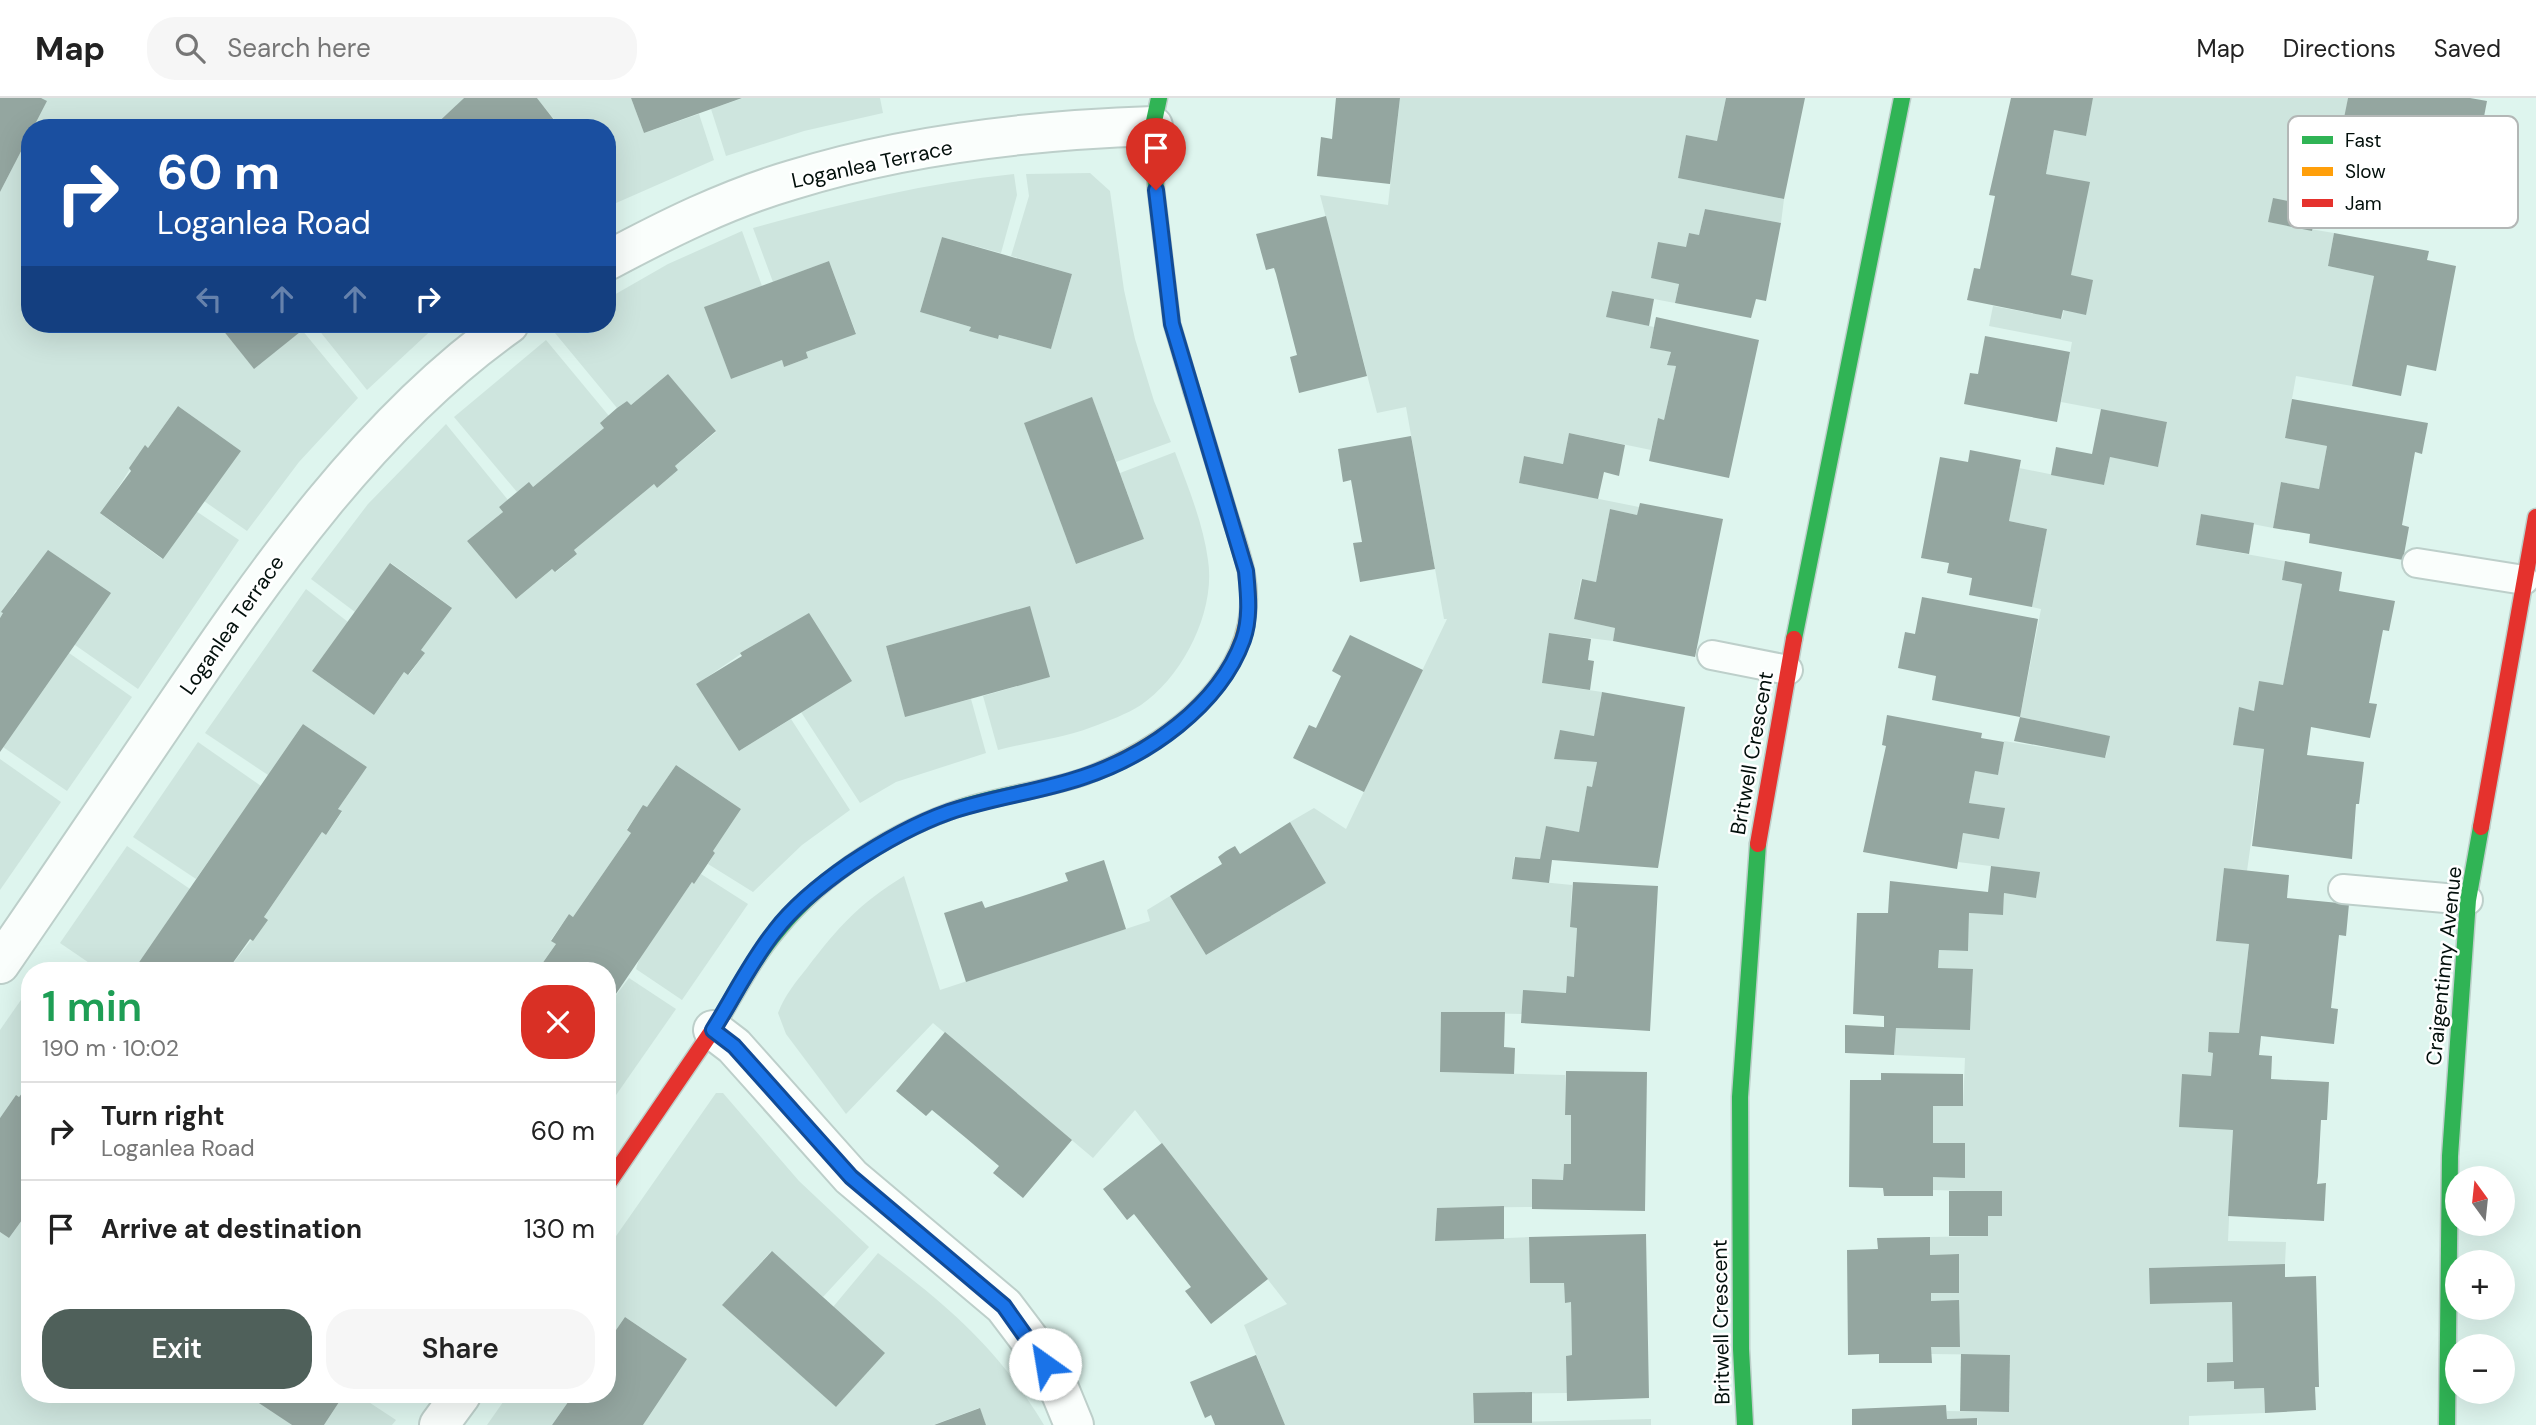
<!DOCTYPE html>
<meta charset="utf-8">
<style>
body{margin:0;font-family:"DM Sans",sans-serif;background:#f6f6f6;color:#222;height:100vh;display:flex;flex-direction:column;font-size:26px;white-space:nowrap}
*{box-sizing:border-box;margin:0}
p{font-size:23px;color:#767676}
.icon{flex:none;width:38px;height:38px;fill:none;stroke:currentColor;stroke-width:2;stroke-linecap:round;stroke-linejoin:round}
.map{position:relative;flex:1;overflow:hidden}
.details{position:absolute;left:21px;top:864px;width:595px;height:441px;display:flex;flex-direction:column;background:#fff;border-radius:28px;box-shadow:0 7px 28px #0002}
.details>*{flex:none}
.guide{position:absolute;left:21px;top:21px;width:595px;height:214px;border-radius:28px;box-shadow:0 7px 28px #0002;background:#1a4fa0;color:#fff;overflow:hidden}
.needle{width:46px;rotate:345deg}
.buttons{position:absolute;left:2445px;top:1068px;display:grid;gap:14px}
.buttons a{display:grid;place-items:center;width:70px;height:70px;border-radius:50%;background:#fff;box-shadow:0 7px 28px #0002;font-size:35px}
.pin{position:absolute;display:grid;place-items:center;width:60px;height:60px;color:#fff;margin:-72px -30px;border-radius:50% 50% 50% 0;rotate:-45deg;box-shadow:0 0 7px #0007}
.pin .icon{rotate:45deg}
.me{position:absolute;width:77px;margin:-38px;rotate:328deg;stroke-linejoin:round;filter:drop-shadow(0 0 5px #0008)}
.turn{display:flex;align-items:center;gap:24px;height:147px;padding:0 21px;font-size:32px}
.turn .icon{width:91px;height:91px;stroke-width:2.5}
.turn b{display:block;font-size:49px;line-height:60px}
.lanes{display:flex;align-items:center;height:66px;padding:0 21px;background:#0003;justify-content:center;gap:35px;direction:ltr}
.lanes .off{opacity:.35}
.round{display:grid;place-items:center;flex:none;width:74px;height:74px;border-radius:28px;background:#f6f6f6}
.summary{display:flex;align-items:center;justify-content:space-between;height:119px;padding:0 21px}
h1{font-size:42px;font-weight:600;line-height:52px;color:#1e9e55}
.button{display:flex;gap:14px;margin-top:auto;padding:14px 21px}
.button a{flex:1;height:80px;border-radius:28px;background:#4f605a;color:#fff;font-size:28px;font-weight:600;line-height:80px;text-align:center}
.button a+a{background:#f6f6f6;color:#222}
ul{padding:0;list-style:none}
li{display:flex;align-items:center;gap:21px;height:98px;padding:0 21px;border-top:2px solid #e0e0e0}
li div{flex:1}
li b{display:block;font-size:26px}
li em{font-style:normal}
header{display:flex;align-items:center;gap:42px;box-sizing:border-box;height:98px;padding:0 35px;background:#fff;border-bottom:2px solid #e0e0e0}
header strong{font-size:33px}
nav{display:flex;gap:38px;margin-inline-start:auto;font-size:24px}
.search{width:490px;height:63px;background:#f6f6f6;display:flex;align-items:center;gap:18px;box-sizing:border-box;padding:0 24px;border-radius:28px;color:#767676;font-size:26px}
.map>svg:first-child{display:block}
.green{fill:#cee5de}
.building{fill:#94a6a0}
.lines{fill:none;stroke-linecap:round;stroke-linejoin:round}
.lane-casing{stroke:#bdcfca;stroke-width:32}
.street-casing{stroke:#bdcfca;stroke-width:42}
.fast-casing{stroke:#bdcfca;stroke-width:19}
.slow-casing{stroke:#bdcfca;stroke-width:19}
.jam-casing{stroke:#bdcfca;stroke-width:19}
.lane{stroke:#fafefc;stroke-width:28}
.street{stroke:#fafefc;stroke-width:38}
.fast{stroke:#30b455;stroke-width:16}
.slow{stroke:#ff9f0a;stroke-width:16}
.jam{stroke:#e5322d;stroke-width:16}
.route-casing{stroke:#114b97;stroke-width:18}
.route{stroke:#1a73e8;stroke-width:12}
.labels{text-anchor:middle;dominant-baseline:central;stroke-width:5;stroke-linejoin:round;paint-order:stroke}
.street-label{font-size:21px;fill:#020f0b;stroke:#fff}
.key{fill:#fff;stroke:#b3b7b6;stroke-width:2}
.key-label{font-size:19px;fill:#020f0b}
</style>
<header>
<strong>Map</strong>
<div class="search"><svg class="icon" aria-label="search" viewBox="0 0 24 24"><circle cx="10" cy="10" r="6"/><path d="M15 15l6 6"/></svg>Search here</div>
<nav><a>Map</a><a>Directions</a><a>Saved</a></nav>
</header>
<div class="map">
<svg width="2536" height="1327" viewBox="0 0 2536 1327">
<rect width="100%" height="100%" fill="#def5ee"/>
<g class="green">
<path d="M41,0H464L432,30H33Z"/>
<path d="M537,0H631L644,35L699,16L714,62L607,109V30H554L558,26Z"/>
<path d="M743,0H880L883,15L804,33L726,58L711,11Z"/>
<path d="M1400,0H1726L1717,43L1686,37L1678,80L1784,101L1781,125L1705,111L1699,137L1689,135L1675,205L1612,193L1607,219L1654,229L1650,249L1671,254L1667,266L1676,268L1664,322L1658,321L1651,352L1569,335L1563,366L1525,358L1519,385L1639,409L1637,417L1610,411L1596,484L1581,481L1574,521L1615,530L1613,543L1549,535L1542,585L1602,594L1594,638L1560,633L1554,661L1597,664L1592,689H1587L1579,734L1546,728L1540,761L1514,759L1512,781L1572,787L1570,828L1577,830L1574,879L1567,878L1566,895L1523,893L1522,916L1441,914L1440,974L1565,977V1017H1571V1066H1564L1563,1082H1532V1109L1437,1110L1435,1143L1529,1139L1530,1185H1564L1565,1204H1571L1572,1257L1566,1258L1567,1295L1473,1296L1474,1325L1651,1321V1327H1285L1244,1227L1287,1206L1135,1012L1093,1060L933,925L846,1016L786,936L778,915C785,897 795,885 807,870C839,828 859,806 904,778L940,892L1150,823L1147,812L1170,798L1206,857L1326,785L1290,724L1314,710L1346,731L1447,521H1444L1406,309L1377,315L1320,97L1388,107Z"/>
<path d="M2093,0H2348L2343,30L2398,40L2393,64L2366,60L2359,96L2386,102L2382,121L2273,101L2269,124L2334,135L2328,168L2374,178L2352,288L2296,278L2285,340L2327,348L2319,391L2281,384L2273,430L2201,416L2196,447L2285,463L2282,482L2302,486L2283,587L2254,613L2239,610L2233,647L2264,651L2247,773L2224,770L2216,842L2249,846L2239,935L2209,934L2208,954L2213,955L2211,978L2179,1029L2233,1032L2228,1143L2286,1144L2285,1166L2150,1170L2151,1206L2232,1204L2233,1264L2208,1265L2234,1283L2235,1291L2264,1290L2265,1315L2189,1318V1327H1978L1977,1320L1947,1321V1313L2009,1314L2010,1257L1931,1256V1249H1960L1931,1203V1195L1959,1194L1958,1156L1930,1157V1139L1988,1138V1118H2002V1094L1933,1092V1079H1965V1045H1933V1008H1963L1965,960L1894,957L1896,930L1970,932L1973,872L1938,870L1939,852L1968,853L1969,815L2003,817L2004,795L2036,800L2039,774L1958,764L1963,735L1999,741L2004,710L1969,705L1975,673L1998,676L2004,643L2106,659L2109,638L2020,619L2041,511L2032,509L2047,431L2009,423L2019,370L2104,387L2110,359L2158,368L2167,324L2061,304L2072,244L1989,228L1993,208L2062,221L2089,85L2046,76L2054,32L2086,38Z"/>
<path d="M30,36V226H218L254,270L302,232L358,300L299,364L247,433L204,403L240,353L178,308L148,350L145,348L101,416L162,461L196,413L239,442L138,591L75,547L48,453L18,494L16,492L0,520V94Z"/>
<path d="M1090,75L1110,93L1124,192L1135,241L1154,303L1171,344L1116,364L1092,300L1025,325L1076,466L1144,441L1120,375L1175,354C1188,389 1203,425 1208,462C1216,513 1183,578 1141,607C1127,616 1108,623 1092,629C1063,640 1029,644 998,652L983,598L1049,579L1030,509L886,548L905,618L971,601L986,655L896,684L860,705L801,614L763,541L697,586L739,653L791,621L850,712L802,747L753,794L708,766L715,755L713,753L741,711L676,667L647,709L643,708L627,731L631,735L573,819L569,816L551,842L556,846L537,873H227L267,822L264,819L322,734L326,737L342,714L338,711L367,669L303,626L268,677L205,635L306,491L348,524L312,573L374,617L404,574L409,577L424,556L421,552L451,509L391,465L355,514L311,481L368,406L446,326L508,402L499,409L503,414L467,443L516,501L552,471L556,474L577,456L574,452L654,386L657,390L678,372L675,368L716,334L668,276L631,307L627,303L617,310L555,235L569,226H607V201L668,166L742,133L762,188L705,210L731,281L782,262L784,269L808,260L806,254L856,235L829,163L773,184L753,130C839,106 925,85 1014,76L1017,97L1001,155L942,139L920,214L971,229L970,232L998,241L999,237L1051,251L1072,176L1011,158L1029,98L1026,76Z"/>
<path d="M314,226H438L367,292Z"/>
<path d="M546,242L609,318L604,330L533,389L517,394L454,319Z"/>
<path d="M69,555L132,599L67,693L3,649Z"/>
<path d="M198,644L261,688L196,781L133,739Z"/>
<path d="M0,661L61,704L0,792Z"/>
<path d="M127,748L190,791L133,873H101L60,845Z"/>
<path d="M701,776L748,806L682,902L636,871L639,861L692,784L694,785Z"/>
<path d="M629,880L676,911L607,1010V909Z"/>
<path d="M30,889V985L19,999L16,997L0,1020V932Z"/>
<path d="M716,995H723L799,1083L869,1149L823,1199L771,1153L723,1207L836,1309L884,1255L833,1209L878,1155C948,1208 998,1250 1044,1327H986L979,1310L933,1327H643L687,1261L625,1219L607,1245V1151Z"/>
<path d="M30,1111V1297H250L292,1327H0V1134L9,1140Z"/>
<path d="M350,1297H358L396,1322L392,1327H324L343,1298L347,1301Z"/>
<path d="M508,1297H573L552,1327H487Z"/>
</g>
<g class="building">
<path d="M0,0H41L47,3L33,30H30V36L0,94Z"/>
<path d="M464,0H537L558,27L554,30H432Z"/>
<path d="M631,0H742L644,35Z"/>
<path d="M1336,0H1400L1390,86L1317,78L1321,39L1332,41Z"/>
<path d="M1726,0H1805L1784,101L1678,80L1686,37L1717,43Z"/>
<path d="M2011,0H2093L2086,38L2054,32L2046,76L2090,84L2071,177L2093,182L2086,217L2063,212L2061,221L1967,202L1974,170L1980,171L1995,98L1989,97Z"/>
<path d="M2348,0H2470L2487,3L2467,108L2436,101L2430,131L2382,121L2386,102L2359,96L2366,60L2393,64L2398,40L2342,30Z"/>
<path d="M2273,100L2317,109L2312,133L2268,124Z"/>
<path d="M1705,111L1781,125L1766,203L1756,201L1751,220L1675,205L1679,186L1651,180L1658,144L1686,149L1689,135L1699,137Z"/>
<path d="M1326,118L1367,278L1299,295L1290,259L1297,257L1276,176L1274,170L1266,172L1256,136Z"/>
<path d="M2334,135L2429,153L2427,162L2456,168L2436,273L2407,267L2401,298L2352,288L2374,178L2328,168Z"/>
<path d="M942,139L1072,176L1051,251L999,237L998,241L969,233L971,229L920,214Z"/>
<path d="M829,163L856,236L806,254L808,260L784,269L782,262L731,281L704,209Z"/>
<path d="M1612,193L1654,201L1649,228L1606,219Z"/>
<path d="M1656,219L1759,242L1729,380L1649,363L1658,320L1664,322L1676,268L1667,267L1671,254L1650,250Z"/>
<path d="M218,226H310L254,271Z"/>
<path d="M1985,238L2070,254L2057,324L1964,306L1970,275L1978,276Z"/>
<path d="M668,276L716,333L675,368L678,372L657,390L654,386L574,452L577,456L555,474L552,471L516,501L467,443L503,414L499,409L529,384L533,389L604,330L600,325L617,310L627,303L631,307Z"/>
<path d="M1092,299L1144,441L1076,466L1024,325Z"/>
<path d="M2292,301L2428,325L2422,356L2415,354L2402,427L2409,429L2403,462L2309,445L2310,436L2273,430L2281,384L2319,391L2327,348L2285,340Z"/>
<path d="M178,308L241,353L163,461L100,415L131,373L129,370L145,347L148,350Z"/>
<path d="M2101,311L2167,324L2158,369L2110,359L2104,387L2051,377L2056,349L2092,356Z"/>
<path d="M1569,335L1625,347L1619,378L1604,374L1598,401L1519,385L1524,358L1563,366Z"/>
<path d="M1411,338L1435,471L1360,484L1353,445L1362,444L1351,382L1343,384L1338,351Z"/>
<path d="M1970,352L2021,362L2009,423L2047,431L2032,509L1969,497L1972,480L1947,475L1949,465L1921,460L1940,359L1968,364Z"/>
<path d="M1640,405L1723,421L1695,559L1613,543L1615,530L1574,521L1582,481L1596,484L1610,411L1637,417Z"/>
<path d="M2201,416L2254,425L2249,456L2196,447Z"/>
<path d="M48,452L111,495L0,654V520L3,515L1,514Z"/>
<path d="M2285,463L2342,474L2339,493L2395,503L2389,533L2383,532L2370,600L2369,605L2377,606L2370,640L2311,629L2307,657L2364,664L2359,706H2356L2352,761L2252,748L2264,651L2233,647L2239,609L2254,613L2259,583L2283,587L2302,486L2282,482Z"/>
<path d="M390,465L452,510L421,552L425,555L408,577L404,574L374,617L312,573Z"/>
<path d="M1922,499L2038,521L2020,619L1932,602L1936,578L1898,570L1905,534L1915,536Z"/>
<path d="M1030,508L1050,579L905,619L886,548Z"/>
<path d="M809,515L852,583L739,653L696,586L742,558L740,555Z"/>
<path d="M1549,535L1591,541L1588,562L1594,563L1590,592L1542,585Z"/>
<path d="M1350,537L1423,572L1364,694L1293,660L1309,627L1316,630L1341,578L1332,573Z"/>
<path d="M1602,594L1685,609L1658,770L1552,762L1549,785L1512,781L1515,759L1540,761L1546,728L1579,734L1587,688L1592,689L1597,664L1554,661L1560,632L1594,638Z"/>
<path d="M1887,617L1982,635L1981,640L2004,644L1998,677L1975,673L1969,705L2005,710L1999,741L1963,735L1957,771L1863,754L1886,648L1882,647Z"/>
<path d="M2020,619L2110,638L2105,660L2014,643Z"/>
<path d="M303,626L367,669L338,711L342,713L326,737L322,734L264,819L268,822L253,843L250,841L227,873H133Z"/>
<path d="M676,667L741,711L713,753L715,755L694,786L692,784L607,909V873H537L556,846L551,843L569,816L573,819L631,735L627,732L643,707L647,709Z"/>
<path d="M1290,724L1326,785L1206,857L1170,798L1222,766L1218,759L1226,753L1235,748L1240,756Z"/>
<path d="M1104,762L1126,831L966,884L944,815L982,803L985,810L1026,797L1068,783L1065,775Z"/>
<path d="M1991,768L2040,774L2036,800L2004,795L2003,817L1969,815L1968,853L1939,852L1938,870L1973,871L1970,932L1896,930L1894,957L1845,955V927L1884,929V918L1853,916L1857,815H1888L1890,783L1988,794Z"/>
<path d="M2224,770L2289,777L2287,800L2349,806L2346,838L2339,837L2331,910L2338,911L2334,946L2261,938L2259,957L2272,958L2271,981L2329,984L2327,1022H2321L2318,1078L2317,1086L2326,1085L2324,1123L2228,1118L2233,1032L2179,1029L2182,976L2211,978L2213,955L2208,954L2209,934L2239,935L2249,846L2216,843Z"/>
<path d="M1573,784L1658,788L1650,933L1521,925L1523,892L1566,895L1567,878L1574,879L1577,830L1570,829Z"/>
<path d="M1441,914H1505L1504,949L1515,950L1514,976L1440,974Z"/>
<path d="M945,934L1072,1042L1023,1100L993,1075L999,1068L966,1040L932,1012L926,1018L896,993Z"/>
<path d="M1566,973L1647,974L1645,1113L1532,1111V1081L1563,1082L1564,1066H1571V1017H1565Z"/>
<path d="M1881,975L1963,976V1008H1933V1045H1965V1080L1933,1079V1098H1884L1883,1090L1849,1089L1850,982H1881Z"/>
<path d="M30,985V1111L9,1140L0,1134V1020L16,997L19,999Z"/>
<path d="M1162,1045L1268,1181L1211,1226L1185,1193L1191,1189L1134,1116L1127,1122L1103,1091Z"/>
<path d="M1949,1093H2002V1118H1988V1138H1949Z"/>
<path d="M1504,1108V1141L1435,1143L1437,1110Z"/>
<path d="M1646,1136L1649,1300L1567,1303L1566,1258L1572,1257L1571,1204L1565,1205L1564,1185H1530L1529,1139Z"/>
<path d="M1930,1139V1157L1959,1156V1195H1931V1203L1959,1202L1960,1249H1931L1932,1265H1879V1256L1848,1257L1847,1152L1878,1151L1877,1140Z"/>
<path d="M772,1153L885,1255L836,1309L722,1207Z"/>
<path d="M2285,1166V1179L2316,1178L2319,1289H2315L2316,1312L2265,1315L2264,1290L2234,1291V1283L2207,1284V1265L2233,1264L2232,1204L2150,1206L2149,1170Z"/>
<path d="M625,1219L687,1261L643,1327H552L573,1297H607V1245Z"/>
<path d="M1961,1256L2010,1257L2009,1314L1960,1313Z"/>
<path d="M1256,1257L1285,1327H1215L1211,1317L1205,1320L1190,1284Z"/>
<path d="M1532,1294V1325H1474L1473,1295Z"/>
<path d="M247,1297H350L346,1301L343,1298L324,1327H292Z"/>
<path d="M1946,1307L1947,1321L1977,1320V1327H1852V1311Z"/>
<path d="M980,1310L986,1327H934Z"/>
</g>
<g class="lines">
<g class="lane-casing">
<g id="lane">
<path d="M2417,465L2524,482"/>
<path d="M1712,557L1788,572"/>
<path d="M2343,791L2468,802"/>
</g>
</g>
<g class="street-casing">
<g id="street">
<path d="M607,163C667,131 727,101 792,82C907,46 1034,32 1153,28"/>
<path d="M0,866C57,783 113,700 170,616C264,477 370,324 509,226"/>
<path d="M713,932L734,948L851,1079L1004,1208L1032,1245L1058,1288L1074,1327"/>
<path d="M439,1327L461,1297"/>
</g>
</g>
<g class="fast-casing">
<g id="fast">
<path d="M1159,0L1153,28L1156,92L1172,226L1192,294"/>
<path d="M1794,541L1902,0"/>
<path d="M723,917C740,888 756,858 778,832C824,776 893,732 962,709C1003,696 1046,692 1086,678"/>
<path d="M1745,1327L1741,1251L1740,999L1758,746"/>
<path d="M2447,1327L2450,1058L2468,802L2481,729"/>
</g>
</g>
<g class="slow-casing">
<path id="slow" d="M1086,678C1170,645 1266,575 1246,473C1242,454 1235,435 1229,416C1217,376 1205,335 1192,294"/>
</g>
<g class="jam-casing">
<g id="jam">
<path d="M2481,729L2536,419"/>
<path d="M1758,746L1794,541"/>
<path d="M607,1087L723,917"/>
</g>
</g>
<use href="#lane" class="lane"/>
<use href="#street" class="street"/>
<use href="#fast" class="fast"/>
<use href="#slow" class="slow"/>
<use href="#jam" class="jam"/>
</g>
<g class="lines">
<g class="route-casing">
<path id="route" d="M1045,1266L1004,1208L851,1079L734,948L713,932C733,900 751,863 775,833C794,808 824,784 850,766C880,746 915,726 949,714C993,699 1039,694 1083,679C1147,658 1219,608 1243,542C1251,520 1248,495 1246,473L1172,226L1156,92"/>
</g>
<use href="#route" class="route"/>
</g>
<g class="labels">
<g class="street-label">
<text transform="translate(872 66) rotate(-12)">Loganlea Terrace</text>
<text transform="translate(232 527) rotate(-55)">Loganlea Terrace</text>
<text transform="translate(1752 655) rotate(-80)">Britwell Crescent</text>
<text transform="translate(2444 868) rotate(-84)">Craigentinny Avenue</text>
<text transform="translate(1721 1224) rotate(-91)">Britwell Crescent</text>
</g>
</g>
<rect x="2288" y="18" width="230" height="112" rx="10" class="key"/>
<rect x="2302" y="38" width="31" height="8" fill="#30b455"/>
<rect x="2302" y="69" width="31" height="9" fill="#ff9f0a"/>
<rect x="2302" y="101" width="31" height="8" fill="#e5322d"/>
<g class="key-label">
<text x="2345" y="49">Fast</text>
<text x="2345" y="80">Slow</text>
<text x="2345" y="112">Jam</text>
</g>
</svg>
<div class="buttons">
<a><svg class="needle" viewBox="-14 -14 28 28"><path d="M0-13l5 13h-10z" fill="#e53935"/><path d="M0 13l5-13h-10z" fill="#767676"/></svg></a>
<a>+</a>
<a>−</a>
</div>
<div class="pin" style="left:1156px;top:92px;background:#d93025"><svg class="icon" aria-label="arrive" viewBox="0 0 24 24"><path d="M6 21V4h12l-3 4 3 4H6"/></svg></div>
<svg class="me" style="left:1045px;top:1266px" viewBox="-20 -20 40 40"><circle r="19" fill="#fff"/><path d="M0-13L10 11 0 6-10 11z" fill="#1a73e8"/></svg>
<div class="guide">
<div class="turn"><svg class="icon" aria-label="right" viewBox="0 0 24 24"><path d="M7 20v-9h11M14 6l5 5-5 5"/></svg><div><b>60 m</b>Loganlea Road</div></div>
<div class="lanes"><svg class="icon off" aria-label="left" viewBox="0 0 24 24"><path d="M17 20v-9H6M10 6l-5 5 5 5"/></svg><svg class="icon off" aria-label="ahead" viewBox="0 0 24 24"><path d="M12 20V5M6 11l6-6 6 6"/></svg><svg class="icon off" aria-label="ahead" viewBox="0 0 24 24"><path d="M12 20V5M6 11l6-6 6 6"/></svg><svg class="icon" aria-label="right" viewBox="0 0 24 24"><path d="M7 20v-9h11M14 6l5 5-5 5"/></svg></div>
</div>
<section class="details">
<div class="summary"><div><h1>1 min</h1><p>190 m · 10:02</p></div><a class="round" style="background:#d93025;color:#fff"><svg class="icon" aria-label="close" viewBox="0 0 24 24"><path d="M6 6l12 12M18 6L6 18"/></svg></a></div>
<ul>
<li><svg class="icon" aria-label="right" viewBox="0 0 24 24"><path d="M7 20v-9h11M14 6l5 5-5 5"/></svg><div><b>Turn right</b><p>Loganlea Road</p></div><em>60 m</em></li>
<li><svg class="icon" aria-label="arrive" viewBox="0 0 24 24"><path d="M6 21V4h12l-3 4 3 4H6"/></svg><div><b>Arrive at destination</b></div><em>130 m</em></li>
</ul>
<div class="button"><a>Exit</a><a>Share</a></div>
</section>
</div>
